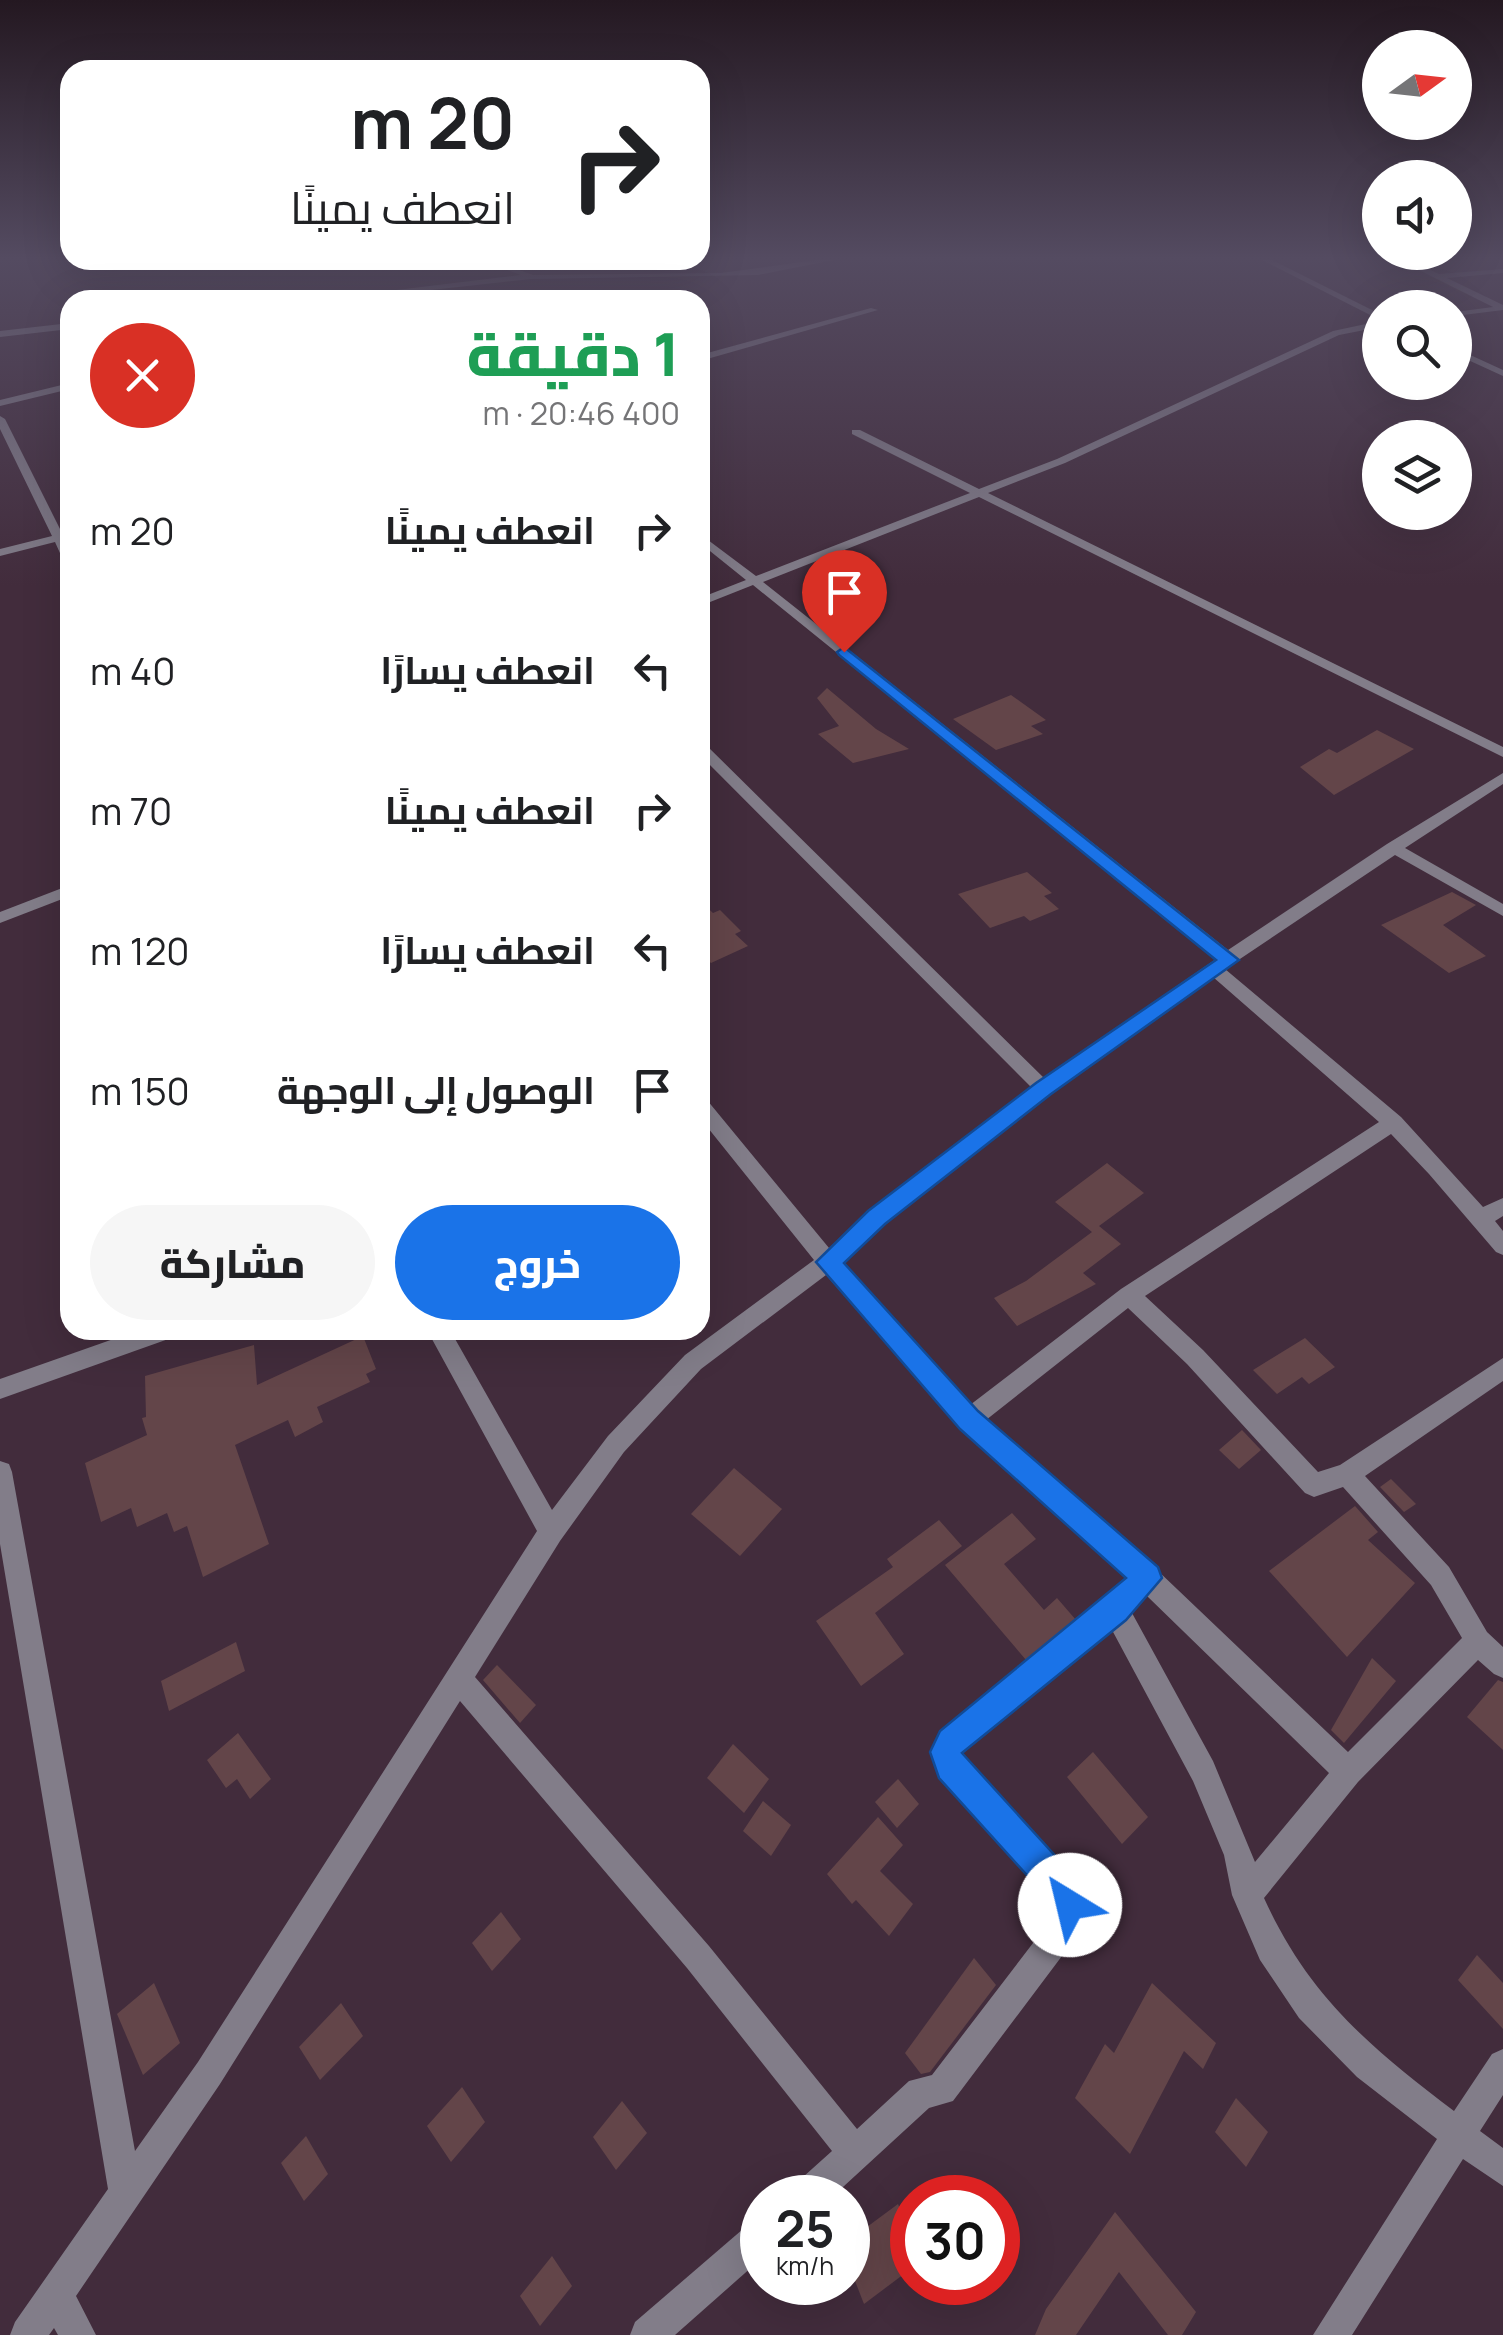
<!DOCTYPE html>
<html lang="ar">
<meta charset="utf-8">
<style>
body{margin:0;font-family:Manrope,Cairo,sans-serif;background:#f6f6f6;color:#202124;direction:rtl;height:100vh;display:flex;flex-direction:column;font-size:38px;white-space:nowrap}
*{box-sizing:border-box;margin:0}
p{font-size:32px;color:#757577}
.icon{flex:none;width:55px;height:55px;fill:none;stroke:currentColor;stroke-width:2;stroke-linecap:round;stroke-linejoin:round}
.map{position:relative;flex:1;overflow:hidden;direction:ltr}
.panel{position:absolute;left:60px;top:290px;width:650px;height:1050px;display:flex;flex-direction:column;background:#fff;border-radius:30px;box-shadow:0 10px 40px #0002;direction:rtl}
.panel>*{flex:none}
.banner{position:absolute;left:60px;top:60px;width:650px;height:210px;border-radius:30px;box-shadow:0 10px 40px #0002;direction:rtl;background:#fff;color:#202124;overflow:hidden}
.needle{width:65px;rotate:75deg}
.buttons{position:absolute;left:1362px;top:30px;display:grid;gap:20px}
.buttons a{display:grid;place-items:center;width:110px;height:110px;border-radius:50%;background:#fff;box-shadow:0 10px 40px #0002;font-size:50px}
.speed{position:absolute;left:740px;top:2175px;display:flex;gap:20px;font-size:50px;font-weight:700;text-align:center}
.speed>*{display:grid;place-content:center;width:130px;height:130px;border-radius:50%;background:#fff;box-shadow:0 10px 40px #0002;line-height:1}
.speed small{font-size:25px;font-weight:400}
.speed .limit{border:15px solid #d22;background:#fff;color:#111}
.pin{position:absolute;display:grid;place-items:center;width:85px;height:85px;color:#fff;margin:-102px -42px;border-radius:50% 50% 50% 0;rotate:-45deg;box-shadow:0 0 10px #0007}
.pin .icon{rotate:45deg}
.me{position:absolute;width:110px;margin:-55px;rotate:324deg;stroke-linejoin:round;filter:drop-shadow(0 0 8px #0008)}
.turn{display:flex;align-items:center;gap:35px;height:210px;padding:0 30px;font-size:45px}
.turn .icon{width:130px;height:130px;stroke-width:2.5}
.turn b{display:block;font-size:70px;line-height:85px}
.round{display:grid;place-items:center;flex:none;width:105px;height:105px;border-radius:52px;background:#f6f6f6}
.head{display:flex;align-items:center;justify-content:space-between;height:170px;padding:0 30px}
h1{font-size:60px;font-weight:800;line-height:75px;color:#1e9e55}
.action{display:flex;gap:20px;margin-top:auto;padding:20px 30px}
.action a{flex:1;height:115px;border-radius:60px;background:#1a73e8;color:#fff;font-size:40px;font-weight:800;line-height:115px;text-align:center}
.action a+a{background:#f6f6f6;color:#202124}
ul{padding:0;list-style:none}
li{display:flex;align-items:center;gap:30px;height:140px;padding:0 30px}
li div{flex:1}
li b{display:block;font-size:38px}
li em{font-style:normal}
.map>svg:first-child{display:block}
.building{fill:#634549}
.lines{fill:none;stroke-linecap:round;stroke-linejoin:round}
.minor{fill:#827d89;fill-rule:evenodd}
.tertiary{fill:#827d89;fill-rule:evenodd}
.route{fill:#1a73e8;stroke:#114b97;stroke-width:2.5}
</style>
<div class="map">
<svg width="1503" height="2335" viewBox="0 0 1503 2335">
<rect width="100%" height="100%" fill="#422c3c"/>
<g class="building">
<path d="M827,688L876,729L909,749L853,763L818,734L839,726L817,698Z"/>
<path d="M1011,695L1046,720L1031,726L1043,734L996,750L953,719Z"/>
<path d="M1377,730L1414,749L1334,795L1300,767L1329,749L1337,753Z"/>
<path d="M1027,872L1052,893L1044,896L1059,909L1030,921L1024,916L990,928L958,894Z"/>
<path d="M1452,892L1476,905L1443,925L1486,956L1449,973L1381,925Z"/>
<path d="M700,901L713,913L720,910L741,931L735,934L748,946L711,963L700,952Z"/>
<path d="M1107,1163L1144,1193L1099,1226L1121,1244L1083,1273L1096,1284L1017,1326L994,1298L1026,1281L1092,1232L1055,1202Z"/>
<path d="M363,1336L376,1369L366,1374L370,1382L317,1407L323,1422L295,1437L288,1420L235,1445L269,1544L203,1577L187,1526L174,1532L167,1513L137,1527L131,1508L101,1522L85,1463L147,1435L142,1418L146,1417L145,1376L254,1345L257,1385Z"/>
<path d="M1305,1338L1335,1367L1309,1384L1302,1377L1277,1394L1253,1370Z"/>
<path d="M1242,1430L1261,1450L1239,1469L1219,1450Z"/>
<path d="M734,1468L782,1509L740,1556L691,1514Z"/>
<path d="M1391,1479L1416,1504L1404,1512L1380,1487Z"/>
<path d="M1355,1506L1378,1532L1368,1540L1415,1583L1347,1657L1269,1571Z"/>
<path d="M1012,1513L1036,1539L1004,1564L1044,1610L1057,1598L1076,1620L1026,1660L945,1565Z"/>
<path d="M939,1520L962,1546L875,1613L904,1654L861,1686L816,1621L893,1567L887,1559Z"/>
<path d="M236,1642L245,1671L169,1711L161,1681Z"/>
<path d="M1372,1658L1396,1681L1344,1743L1331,1730Z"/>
<path d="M497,1665L536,1705L520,1723L483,1680Z"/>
<path d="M1498,1680L1503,1682V1750L1467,1717Z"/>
<path d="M238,1733L271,1779L250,1799L237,1779L226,1788L207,1760Z"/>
<path d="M733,1744L769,1779L744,1813L707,1778Z"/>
<path d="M1093,1752L1148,1817L1122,1844L1067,1777Z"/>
<path d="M898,1779L919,1804L897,1828L875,1802Z"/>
<path d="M763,1801L791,1825L771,1856L743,1831Z"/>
<path d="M878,1817L903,1845L880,1871L913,1904L889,1936L856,1900L852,1904L827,1874Z"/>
<path d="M501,1912L521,1939L492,1971L472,1943Z"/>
<path d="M1477,1955L1503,1983V2029L1458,1980Z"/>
<path d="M974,1958L996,1985L930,2072L921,2074L905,2053Z"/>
<path d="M154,1983L180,2043L143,2075L117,2014Z"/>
<path d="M1152,1983L1216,2043L1203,2069L1184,2051L1130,2154L1075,2098L1105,2044L1114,2053Z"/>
<path d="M341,2003L363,2036L320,2080L299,2047Z"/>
<path d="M462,2087L485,2122L451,2162L427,2126Z"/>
<path d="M1236,2098L1268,2132L1246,2167L1215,2132Z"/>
<path d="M622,2101L647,2133L616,2170L593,2137Z"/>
<path d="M306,2136L328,2174L304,2201L281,2163Z"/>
<path d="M898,2204L912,2235V2268L864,2304L848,2263V2241Z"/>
<path d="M1115,2212L1196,2312L1182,2335H1168L1119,2272L1076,2335H1035L1046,2309Z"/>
<path d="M552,2256L572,2286L540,2326L520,2296Z"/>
</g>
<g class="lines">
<g class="minor">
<path d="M824,259H839L758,275L531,279L341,300H314L521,275L480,260H491L533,275L721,273Z"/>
<path d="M1397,259H1407L1439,274L1503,269V273L1447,278L1503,305V310L1455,316V312L1493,307Z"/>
<path d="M871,308L878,310L700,361V355Z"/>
<path d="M1380,321V327L1339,335L1065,463L988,493L1503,747V757L979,497L763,582L1228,950L1387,844L1503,773V784L1405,848L1503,904V916L1395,855L1225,969L1401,1117L1483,1207L1503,1198V1216L1495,1221L1503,1231V1255L1496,1252L1429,1174L1391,1134L1145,1296L1203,1350L1318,1472L1340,1465L1503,1358V1381L1365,1476L1449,1567L1487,1632L1503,1647V1678L1494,1674L1478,1660L1358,1782L1264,1898C1309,1997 1370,2047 1454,2111L1492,2054L1503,2049V2095L1480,2131L1503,2148V2186L1463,2159L1352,2335H1313L1437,2139L1357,2077L1299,2018L1260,1960L1232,1895L1224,1855L1193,1781L1112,1630L960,1753L962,1759L1078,1883L1087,1917L1083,1928L953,2101L929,2108L831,2198H788L793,2186L832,2151L687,1968L460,1701L220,2084L76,2296L96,2335H58L54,2328L49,2335H10L15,2322L108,2189L0,1544V1461L9,1464L12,1472L135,2151L198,2062L537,1531L427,1330H450L552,1510L608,1436L685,1355L814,1260L700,1118V1098L707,1100L829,1248L870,1212L1031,1087L700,755V743L705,744L1044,1078L1216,959L753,585L700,606V598L746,580L700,543V534L756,576L970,493L852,434V430H860L979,489L1057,459L1333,331ZM1213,977L1379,1122L1121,1289L970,1405L842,1263C958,1157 1086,1067 1213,977ZM826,1275L961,1428L1129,1579L1107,1601L941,1732L932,1752L940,1777L1054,1902L1056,1913L932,2075L909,2081L857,2129L709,1946L475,1677L560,1541L624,1452L701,1369ZM1128,1308L1187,1364L1305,1493L1314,1497L1343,1487L1431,1585L1462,1638L1348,1752L1156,1569L986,1420ZM1147,1596L1329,1773L1255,1862L1213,1761L1132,1613Z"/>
<path d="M70,323V329L0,337V331Z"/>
<path d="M70,383V389L0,406V400Z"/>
<path d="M0,416L5,419L62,533L70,532V538L65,539L70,550V566L64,562L55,542L0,556V549L52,536L0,429Z"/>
<path d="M70,885V896L0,923V912Z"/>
<path d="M139,1330H177L174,1337L0,1399V1379Z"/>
<path d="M762,2218V2258L675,2335H630L635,2322L750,2223Z"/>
</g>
<g class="tertiary">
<path d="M1260,259H1270L1380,314V320Z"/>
<path d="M1455,348L1503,370V376L1455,354Z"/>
</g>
</g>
<linearGradient id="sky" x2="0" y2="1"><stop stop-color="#241821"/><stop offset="0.44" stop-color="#544b61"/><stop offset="1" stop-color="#544b61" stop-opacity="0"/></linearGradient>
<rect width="1503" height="586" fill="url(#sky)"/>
<path class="route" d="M844,647L1239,960L1051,1094L885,1224L844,1263L978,1411L1158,1567L1162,1578L1126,1620L962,1753L1079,1882L1087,1905L1082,1917L1070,1922L1058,1917L1052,1903L939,1778L930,1752L940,1731L1126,1578L960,1429L816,1262L868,1211L1036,1083L1216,960L839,655L837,652Z"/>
</svg>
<div class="buttons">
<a><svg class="needle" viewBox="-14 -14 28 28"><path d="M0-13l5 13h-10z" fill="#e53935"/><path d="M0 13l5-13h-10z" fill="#757577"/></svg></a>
<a><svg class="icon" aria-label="sound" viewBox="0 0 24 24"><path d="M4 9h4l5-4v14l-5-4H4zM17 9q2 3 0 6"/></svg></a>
<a><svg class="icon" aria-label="search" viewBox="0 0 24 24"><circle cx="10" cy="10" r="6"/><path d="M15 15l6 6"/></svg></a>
<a><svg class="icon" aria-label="layers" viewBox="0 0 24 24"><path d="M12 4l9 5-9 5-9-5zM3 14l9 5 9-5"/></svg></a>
</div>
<div class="speed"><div>25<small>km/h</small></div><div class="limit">30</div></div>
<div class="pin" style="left:844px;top:652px;background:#d93025"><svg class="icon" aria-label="arrive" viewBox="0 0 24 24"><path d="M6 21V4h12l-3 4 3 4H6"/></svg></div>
<svg class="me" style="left:1070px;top:1905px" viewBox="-20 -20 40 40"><circle r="19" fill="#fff"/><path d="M0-13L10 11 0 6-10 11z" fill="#1a73e8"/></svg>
<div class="banner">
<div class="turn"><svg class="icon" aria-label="right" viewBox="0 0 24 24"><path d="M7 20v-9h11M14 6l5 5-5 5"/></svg><div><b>20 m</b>انعطف يمينًا</div></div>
</div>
<section class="panel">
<div class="head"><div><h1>1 دقيقة</h1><p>400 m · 20:46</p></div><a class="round" style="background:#d93025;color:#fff"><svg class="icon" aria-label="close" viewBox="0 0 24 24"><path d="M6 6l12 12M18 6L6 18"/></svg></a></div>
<ul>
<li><svg class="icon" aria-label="right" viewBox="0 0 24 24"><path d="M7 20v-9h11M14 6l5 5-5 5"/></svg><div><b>انعطف يمينًا</b></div><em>20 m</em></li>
<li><svg class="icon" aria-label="left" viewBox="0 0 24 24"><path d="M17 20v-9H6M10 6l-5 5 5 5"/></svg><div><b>انعطف يسارًا</b></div><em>40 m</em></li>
<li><svg class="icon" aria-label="right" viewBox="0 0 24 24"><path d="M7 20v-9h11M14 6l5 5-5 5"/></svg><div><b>انعطف يمينًا</b></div><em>70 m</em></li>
<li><svg class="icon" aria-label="left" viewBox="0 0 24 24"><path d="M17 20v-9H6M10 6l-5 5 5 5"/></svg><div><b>انعطف يسارًا</b></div><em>120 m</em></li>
<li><svg class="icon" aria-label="arrive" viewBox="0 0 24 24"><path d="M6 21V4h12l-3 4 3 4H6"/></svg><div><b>الوصول إلى الوجهة</b></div><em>150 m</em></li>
</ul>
<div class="action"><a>خروج</a><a>مشاركة</a></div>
</section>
</div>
